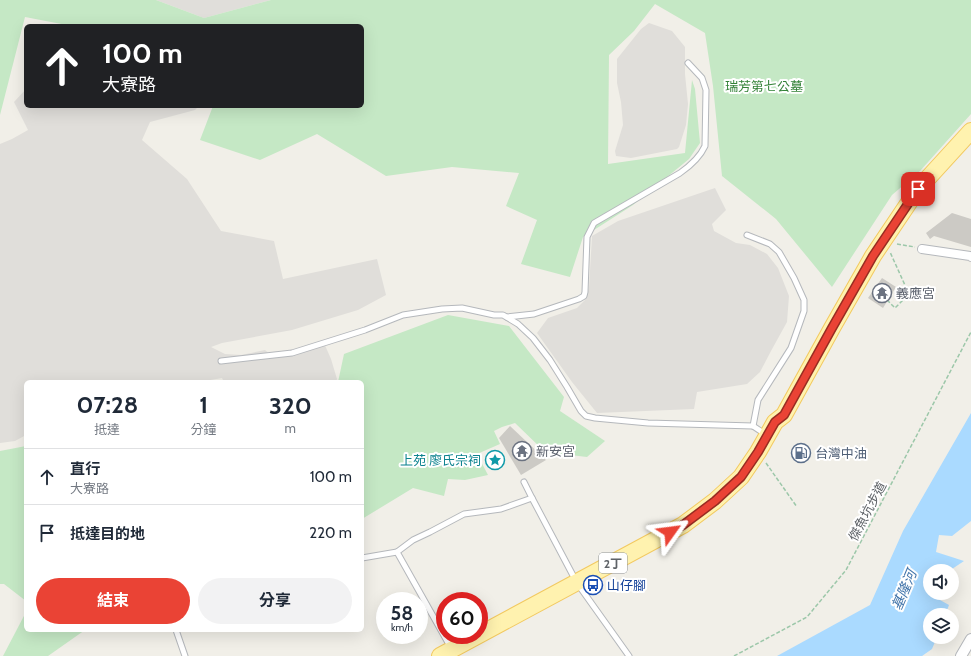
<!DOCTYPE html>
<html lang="zh-TW">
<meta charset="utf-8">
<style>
body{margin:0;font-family:Cabin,"Noto Sans TC",sans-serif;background:#f2f2f3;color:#1f2937;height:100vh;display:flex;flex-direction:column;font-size:15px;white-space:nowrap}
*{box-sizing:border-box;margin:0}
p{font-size:13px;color:#747a83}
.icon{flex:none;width:22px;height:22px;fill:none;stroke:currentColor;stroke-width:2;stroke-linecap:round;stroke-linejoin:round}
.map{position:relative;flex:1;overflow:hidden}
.details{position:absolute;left:24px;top:380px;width:340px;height:252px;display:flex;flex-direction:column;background:#fff;border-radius:6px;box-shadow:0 4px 16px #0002}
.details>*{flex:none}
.top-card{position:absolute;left:24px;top:24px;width:340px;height:84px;border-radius:6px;box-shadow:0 4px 16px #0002;background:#202124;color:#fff;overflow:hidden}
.buttons{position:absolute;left:923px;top:564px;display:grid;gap:8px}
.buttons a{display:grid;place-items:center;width:36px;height:36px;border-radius:50%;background:#fff;box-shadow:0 4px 16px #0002;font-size:20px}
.speed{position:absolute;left:376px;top:592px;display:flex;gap:8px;font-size:20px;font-weight:700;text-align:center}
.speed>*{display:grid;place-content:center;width:52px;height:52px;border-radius:50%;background:#fff;box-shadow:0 4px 16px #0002;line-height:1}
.speed small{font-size:10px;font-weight:400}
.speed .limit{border:6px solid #d22;background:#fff;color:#111}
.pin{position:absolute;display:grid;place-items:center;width:34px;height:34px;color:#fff;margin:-17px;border-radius:8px;box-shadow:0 2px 6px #0006}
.me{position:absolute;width:44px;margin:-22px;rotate:59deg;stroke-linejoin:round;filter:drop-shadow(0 0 3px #0008)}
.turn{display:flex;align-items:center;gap:14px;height:84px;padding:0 12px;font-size:18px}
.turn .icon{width:52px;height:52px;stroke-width:2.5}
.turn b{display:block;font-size:28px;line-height:34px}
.eta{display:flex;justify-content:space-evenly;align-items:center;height:68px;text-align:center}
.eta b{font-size:24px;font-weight:700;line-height:28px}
.cta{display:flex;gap:8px;margin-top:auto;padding:8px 12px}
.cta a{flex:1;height:46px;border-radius:24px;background:#ea4335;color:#fff;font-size:16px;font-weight:700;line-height:46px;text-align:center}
.cta a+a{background:#f2f2f3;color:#1f2937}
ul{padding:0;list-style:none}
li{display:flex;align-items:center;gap:12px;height:56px;padding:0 12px;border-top:1px solid #e0e1e3}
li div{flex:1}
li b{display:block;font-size:15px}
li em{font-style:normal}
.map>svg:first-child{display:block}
.industrial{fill:#e0deda}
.green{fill:#c5e8c5}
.water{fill:#aadaff}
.building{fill:#cccac5}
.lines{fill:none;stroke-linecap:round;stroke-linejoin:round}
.service-casing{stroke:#b5b8bc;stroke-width:7}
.pedestrian-casing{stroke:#b5b8bc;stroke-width:10}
.minor-casing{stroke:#b5b8bc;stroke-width:12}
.primary-casing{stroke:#f2c960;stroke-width:18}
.path{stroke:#9cc7a9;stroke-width:1.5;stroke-dasharray:4 2;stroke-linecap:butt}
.service{stroke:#fff;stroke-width:5}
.pedestrian{stroke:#fff;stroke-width:8}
.minor{stroke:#fff;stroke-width:10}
.primary{stroke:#fff2af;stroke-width:16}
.route-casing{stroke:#982c22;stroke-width:10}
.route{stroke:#ea4335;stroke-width:7}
.labels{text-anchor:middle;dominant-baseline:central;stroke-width:4;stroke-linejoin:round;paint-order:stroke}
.shield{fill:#fff;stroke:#8f9295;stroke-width:1}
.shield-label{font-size:12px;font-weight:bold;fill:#5f6368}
.park-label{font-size:13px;fill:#348238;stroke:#fff}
.worship-label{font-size:13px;fill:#5b616d;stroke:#fff;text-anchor:start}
.service-label{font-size:13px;fill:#4e5e75;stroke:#fff;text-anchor:start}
.culture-label{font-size:13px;fill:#0d838f;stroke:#fff;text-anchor:end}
.street-label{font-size:13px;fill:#5f6368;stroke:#fff}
.transit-label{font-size:13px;fill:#164399;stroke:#fff;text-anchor:start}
.water-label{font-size:14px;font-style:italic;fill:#4174aa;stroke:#fff}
</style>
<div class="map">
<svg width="971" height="656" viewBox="0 0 971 656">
<rect width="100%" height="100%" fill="#f1efe8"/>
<g class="industrial">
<path d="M156,0H271L204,18Z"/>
<path d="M649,23L672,31L685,47V74L688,104L686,125L679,147L677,149L631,158L616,156L615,151L623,125L621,102L617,83V59L641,29Z"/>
<path d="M26,89V106H199L195,110L150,122L142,140L187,179L221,231L274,241L283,279L377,259L386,295L358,310L292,330L222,343L211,347L225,354L241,355L265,350L273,357L324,343L331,359L337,379L336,382H224L222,378L199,382H26V435L15,441L0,443V144L12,139L28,130L14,102Z"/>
<path d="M715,188L726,210L712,224L714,231L736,243L750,245L767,254L778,268L789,296L787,322L771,351L760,372L747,384L697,392L694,409L597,413L572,382L537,333L548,318L577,308L585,300L589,288L592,236L618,221Z"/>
</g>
<g class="green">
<path d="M0,0H156L204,18L271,0H971V114L920,171L892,195L832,287L776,219L722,176L713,86L705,33L655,4L634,31L609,55L608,164L685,153L692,80L695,89L700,143L689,159L633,205L583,237L570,277L521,264L537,220L506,206L519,173L452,167L386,176L317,134L260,160L200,140L213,106H362V26H72L25,17L0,115Z"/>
<path d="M448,315L509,326L564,397L560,411L605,441L587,457L545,452L515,423L502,427L494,431L500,444L477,454L488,475L465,480L448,479L444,496L413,488L362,519V382H338L344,354Z"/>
<path d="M26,446V601L4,584H0V451Z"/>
<path d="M26,612V630H85L48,656H3Z"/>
</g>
<path class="water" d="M971,413V521L952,536L939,535L936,552L964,561L949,571H930V593H932L931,595L949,605L945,615H930V637H937L932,649L922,656H777L870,605L903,531Z"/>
<g class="building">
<path d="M952,213L971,219V247L934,236L930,239L926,233Z"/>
<path d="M882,278L896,287L883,308L868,298Z"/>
<path d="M510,426L546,460L521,475L499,438Z"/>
</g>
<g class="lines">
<g class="service-casing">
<g id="service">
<path d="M747,235L770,244L779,252L794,278L804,300V311L791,348L758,400L753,426"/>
<path d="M507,317L534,314L579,299L584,296L585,292L587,237L594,223L680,173C690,166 700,157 705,146L706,90L702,78L688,63"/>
<path d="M221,361L292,353L365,330L403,315L442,309L462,308L494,315H503L518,324L533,338L550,360L567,387L581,411L586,416L595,418L648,423L753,426L765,434"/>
<path d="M532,498L577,583L629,656"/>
<path d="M362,558L397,552"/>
<path d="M176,630L185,656"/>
<path d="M451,648L397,552L413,540L430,532L464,514L501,509L532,498L524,482"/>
</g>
</g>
<g class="pedestrian-casing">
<path id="pedestrian" d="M922,249L970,256L971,257"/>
</g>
<g class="minor-casing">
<path id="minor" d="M961,656L971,639"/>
</g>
<g class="primary-casing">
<path id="primary" d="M440,656L683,525L715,501L741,477L758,452L775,422L784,415L832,328L873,256L918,189L971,131"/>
</g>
<g class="path">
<path d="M897,244L915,247"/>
<path d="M887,300L895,308L909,294L890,252"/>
<path d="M766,463L797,507"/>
<path d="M734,656L807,617L846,570L971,332"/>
</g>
<use href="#service" class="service"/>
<use href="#pedestrian" class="pedestrian"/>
<use href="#minor" class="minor"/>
<use href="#primary" class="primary"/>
</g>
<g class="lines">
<g class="route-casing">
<path id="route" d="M670,532L683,525L715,501L741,477L758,452L775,422L784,415L832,328L873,256L918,189"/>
</g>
<use href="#route" class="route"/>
</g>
<defs>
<g id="temple-ring" transform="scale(1)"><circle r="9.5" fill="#fff" stroke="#6b7280" stroke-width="1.5"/><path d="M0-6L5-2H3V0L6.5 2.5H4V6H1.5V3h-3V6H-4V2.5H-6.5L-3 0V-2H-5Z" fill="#6b7280"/></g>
<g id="fuel-ring" transform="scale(1)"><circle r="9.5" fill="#fff" stroke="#5c6f8a" stroke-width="1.5"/><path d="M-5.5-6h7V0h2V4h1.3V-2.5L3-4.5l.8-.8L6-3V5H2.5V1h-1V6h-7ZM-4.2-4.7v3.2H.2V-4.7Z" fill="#5c6f8a"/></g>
<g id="sight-ring" transform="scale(1)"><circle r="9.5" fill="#fff" stroke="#0f9aa8" stroke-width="1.5"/><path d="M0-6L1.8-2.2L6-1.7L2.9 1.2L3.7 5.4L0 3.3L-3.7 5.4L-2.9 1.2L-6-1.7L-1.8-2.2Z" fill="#0f9aa8"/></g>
<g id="bus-ring" transform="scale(1)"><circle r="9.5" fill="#fff" stroke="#1a4fb4" stroke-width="1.5"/><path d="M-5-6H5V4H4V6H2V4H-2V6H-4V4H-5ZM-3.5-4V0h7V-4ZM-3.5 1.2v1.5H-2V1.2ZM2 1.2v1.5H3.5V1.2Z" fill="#1a4fb4"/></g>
</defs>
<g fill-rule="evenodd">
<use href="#temple-ring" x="882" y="293"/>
<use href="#temple-ring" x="522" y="451"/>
<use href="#fuel-ring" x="801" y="453"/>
<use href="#sight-ring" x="495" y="460"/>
<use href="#bus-ring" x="593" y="585"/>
</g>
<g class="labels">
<rect class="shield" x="599" y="553" width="28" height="20" rx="3"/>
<g class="shield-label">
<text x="613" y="563">2丁</text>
</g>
<g class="park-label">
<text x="764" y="86">瑞芳第七公墓</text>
</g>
<g class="worship-label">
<text x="896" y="293">義應宮</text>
<text x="536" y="451">新安宮</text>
</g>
<g class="service-label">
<text x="815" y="453">台灣中油</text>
</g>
<g class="culture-label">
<text x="481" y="460">上苑 廖氏宗祠</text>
</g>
<g class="street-label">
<text transform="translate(867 511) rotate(-62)">傑魚坑步道</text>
</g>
<g class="transit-label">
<text x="607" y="585">山仔腳</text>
</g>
<g class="water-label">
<text transform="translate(904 590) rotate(-67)">基隆河</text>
</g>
</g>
</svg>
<div class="buttons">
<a><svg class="icon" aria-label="sound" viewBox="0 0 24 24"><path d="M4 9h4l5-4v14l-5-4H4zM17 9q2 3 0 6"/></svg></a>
<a><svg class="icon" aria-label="layers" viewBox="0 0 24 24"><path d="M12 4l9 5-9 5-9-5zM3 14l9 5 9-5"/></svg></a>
</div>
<div class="speed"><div>58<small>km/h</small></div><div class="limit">60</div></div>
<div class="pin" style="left:918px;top:189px;background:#d93025"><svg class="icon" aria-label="arrive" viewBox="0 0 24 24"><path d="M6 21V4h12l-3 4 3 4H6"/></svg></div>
<svg class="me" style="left:670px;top:532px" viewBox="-20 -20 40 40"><path d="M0-17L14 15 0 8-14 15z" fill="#ea4335" stroke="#fff" stroke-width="4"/></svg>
<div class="top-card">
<div class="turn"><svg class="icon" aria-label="ahead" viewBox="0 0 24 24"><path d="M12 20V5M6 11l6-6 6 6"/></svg><div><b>100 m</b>大寮路</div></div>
</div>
<section class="details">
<div class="eta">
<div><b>07:28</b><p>抵達</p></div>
<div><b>1</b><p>分鐘</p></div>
<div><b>320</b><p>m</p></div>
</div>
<ul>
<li><svg class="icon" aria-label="ahead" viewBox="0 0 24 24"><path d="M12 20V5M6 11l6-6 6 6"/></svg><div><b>直行</b><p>大寮路</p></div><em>100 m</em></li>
<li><svg class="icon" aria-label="arrive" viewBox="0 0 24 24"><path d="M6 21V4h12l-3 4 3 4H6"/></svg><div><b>抵達目的地</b></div><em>220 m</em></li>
</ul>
<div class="cta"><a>結束</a><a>分享</a></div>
</section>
</div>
